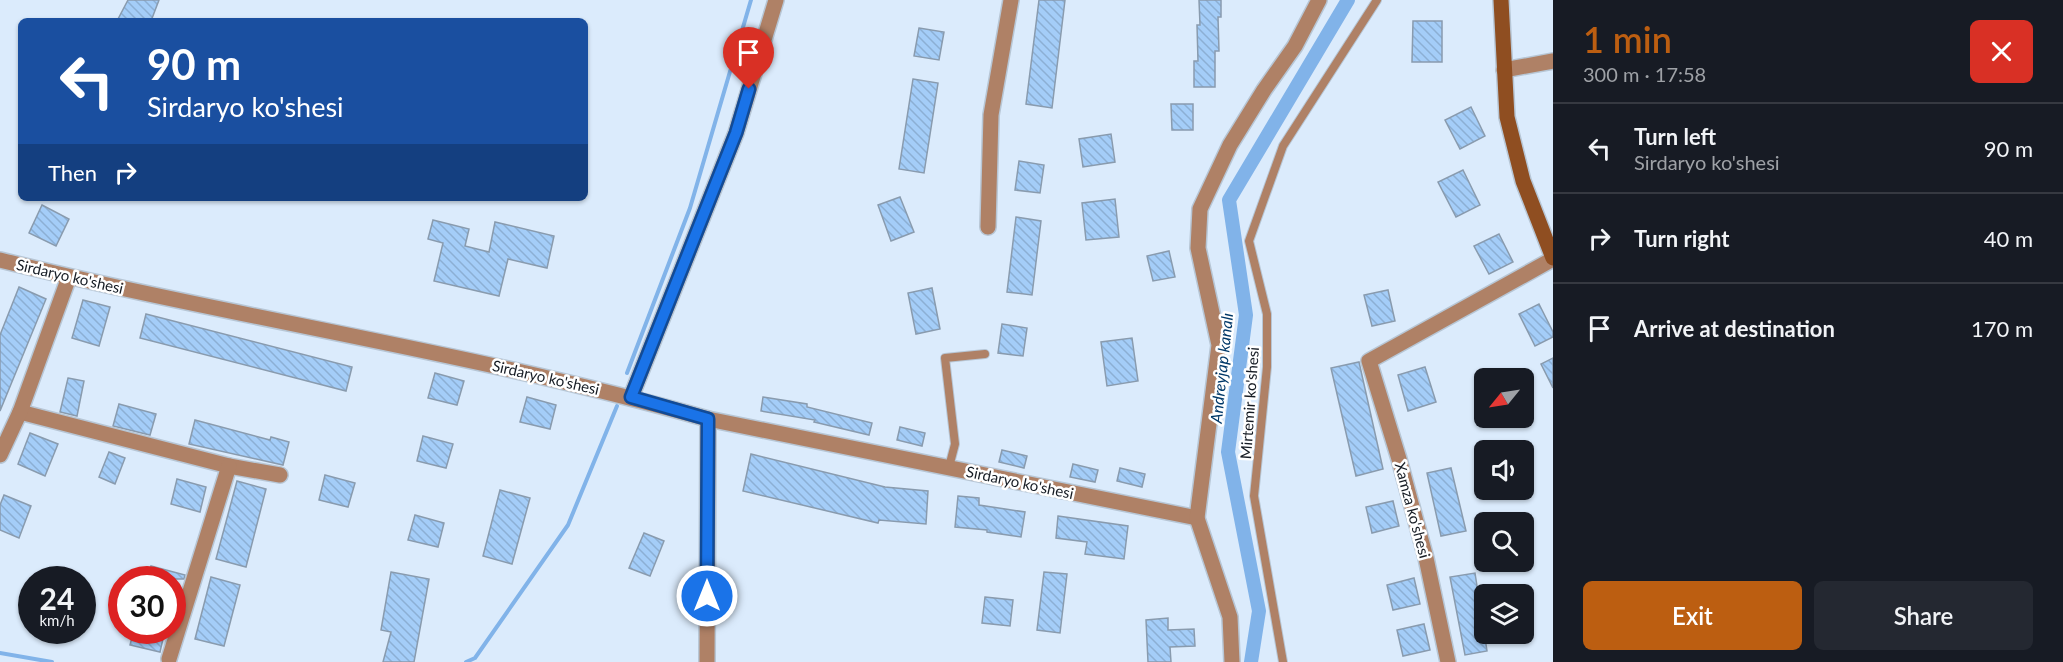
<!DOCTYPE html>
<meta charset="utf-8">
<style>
body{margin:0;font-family:Lato,sans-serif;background:#242831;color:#f1f3f6;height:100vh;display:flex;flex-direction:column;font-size:22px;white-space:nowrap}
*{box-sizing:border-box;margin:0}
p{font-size:20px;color:#9ea1a6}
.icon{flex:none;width:33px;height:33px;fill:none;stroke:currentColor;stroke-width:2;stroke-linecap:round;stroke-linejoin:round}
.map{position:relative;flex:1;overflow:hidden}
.side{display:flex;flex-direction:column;background:#171b24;width:510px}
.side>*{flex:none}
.banner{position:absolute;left:18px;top:18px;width:570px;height:183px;border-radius:9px;box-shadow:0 2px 4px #0004;background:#1a4fa0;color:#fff;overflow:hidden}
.needle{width:39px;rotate:240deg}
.fabs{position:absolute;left:1474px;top:368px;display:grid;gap:12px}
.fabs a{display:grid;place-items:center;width:60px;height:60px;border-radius:9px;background:#171b24;box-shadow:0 2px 4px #0004;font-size:30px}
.speed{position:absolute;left:18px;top:566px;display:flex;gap:12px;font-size:30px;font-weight:700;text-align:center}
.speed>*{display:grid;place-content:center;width:78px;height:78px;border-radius:50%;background:#171b24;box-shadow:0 2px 4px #0004;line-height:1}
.speed small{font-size:15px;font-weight:400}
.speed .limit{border:9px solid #d22;background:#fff;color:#111}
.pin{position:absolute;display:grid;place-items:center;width:51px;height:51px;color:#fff;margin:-62px -26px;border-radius:50% 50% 50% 0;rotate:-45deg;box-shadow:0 0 6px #0007}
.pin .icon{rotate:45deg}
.me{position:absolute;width:66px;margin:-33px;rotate:0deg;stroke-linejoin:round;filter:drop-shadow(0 0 4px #0008)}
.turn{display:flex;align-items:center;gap:21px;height:126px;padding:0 30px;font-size:27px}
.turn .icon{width:78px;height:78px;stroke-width:2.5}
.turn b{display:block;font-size:42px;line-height:51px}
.then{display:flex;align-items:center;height:57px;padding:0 30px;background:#0003;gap:12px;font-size:22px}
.round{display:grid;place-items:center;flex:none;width:63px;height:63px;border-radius:9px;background:#242831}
.overview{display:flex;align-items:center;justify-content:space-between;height:102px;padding:0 30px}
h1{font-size:36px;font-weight:600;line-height:45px;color:#bc5e11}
.primary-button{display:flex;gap:12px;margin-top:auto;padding:12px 30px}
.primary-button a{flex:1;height:69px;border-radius:9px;background:#bc5e11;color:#fff;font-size:24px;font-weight:600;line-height:69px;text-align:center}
.primary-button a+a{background:#242831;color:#f1f3f6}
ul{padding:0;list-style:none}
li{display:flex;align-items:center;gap:18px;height:90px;padding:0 30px;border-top:2px solid #363941}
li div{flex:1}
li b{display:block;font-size:22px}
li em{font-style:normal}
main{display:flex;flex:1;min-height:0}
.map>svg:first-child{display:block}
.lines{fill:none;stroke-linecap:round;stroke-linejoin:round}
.stream{stroke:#81b3e9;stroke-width:4}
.canal{stroke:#81b3e9;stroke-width:14}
.building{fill:url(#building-back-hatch);stroke:#899bae;stroke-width:1.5}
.lane-casing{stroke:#b7c6d5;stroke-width:10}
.street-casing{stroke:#b7c6d5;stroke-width:18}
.secondary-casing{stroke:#b7c6d5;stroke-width:18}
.lane{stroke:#af8166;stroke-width:8}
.street{stroke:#af8166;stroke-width:15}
.secondary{stroke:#8f4e21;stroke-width:15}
.route-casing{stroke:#114b97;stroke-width:15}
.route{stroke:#1a73e8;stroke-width:10}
.labels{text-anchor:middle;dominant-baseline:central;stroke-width:5;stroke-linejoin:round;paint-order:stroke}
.street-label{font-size:15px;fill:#151b23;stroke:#fff}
.water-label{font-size:16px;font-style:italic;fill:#003868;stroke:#fff}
</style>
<main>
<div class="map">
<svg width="1553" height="662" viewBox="0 0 1553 662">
<defs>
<pattern id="building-back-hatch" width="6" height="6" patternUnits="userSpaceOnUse" patternTransform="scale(1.5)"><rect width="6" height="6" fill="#a4cdf8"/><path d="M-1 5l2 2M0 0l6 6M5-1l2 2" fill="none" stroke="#8cafd4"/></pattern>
</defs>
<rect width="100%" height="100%" fill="#dbebfc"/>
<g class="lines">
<g class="stream">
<path d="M627,373L690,208L751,0"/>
<path d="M0,653L52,662"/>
<path d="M466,662L475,658L568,525L617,406"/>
</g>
<path class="canal" d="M1251,662L1259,611L1228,452L1246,315L1229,200L1348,0"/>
</g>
<g class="building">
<path d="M128,0H159L151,21H117Z"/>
<path d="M1039,0H1065L1052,108L1026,104Z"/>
<path d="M1199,0H1221V17H1218L1219,51H1215V87H1194V61H1198L1197,25H1200Z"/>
<path d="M1413,21H1442V62H1412Z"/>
<path d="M919,28L944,32L939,60L914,56Z"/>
<path d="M913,79L938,83L924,173L899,169Z"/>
<path d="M1171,104H1193V130H1172Z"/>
<path d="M1471,107L1485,136L1460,149L1445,120Z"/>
<path d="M1111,134L1115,162L1083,167L1079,139Z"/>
<path d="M1019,161L1044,165L1040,193L1015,190Z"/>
<path d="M1463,170L1480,205L1456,217L1438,182Z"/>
<path d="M900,197L914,232L891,241L878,205Z"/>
<path d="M1115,199L1119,237L1086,240L1082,203Z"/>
<path d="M42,205L69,219L56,246L29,233Z"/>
<path d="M1016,217L1041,221L1032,295L1007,292Z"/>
<path d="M433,220L469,229L465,246L489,252L495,222L554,236L547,268L508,259L499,296L434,281L443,243L428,239Z"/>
<path d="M1499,234L1513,262L1489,274L1474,246Z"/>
<path d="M1169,251L1175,277L1153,281L1147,256Z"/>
<path d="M19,287L46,299L0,411V335Z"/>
<path d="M932,288L940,329L916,334L908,293Z"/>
<path d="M1388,290L1395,321L1372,326L1364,295Z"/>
<path d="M83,300L110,307L99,346L72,338Z"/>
<path d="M1539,304L1553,332V337L1535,346L1519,314Z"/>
<path d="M146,314L352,367L346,391L140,338Z"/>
<path d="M1002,324L1027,328L1023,356L998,353Z"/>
<path d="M1132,338L1138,381L1107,386L1101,342Z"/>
<path d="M1553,358V388L1541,364Z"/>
<path d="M1359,362L1383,469L1356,476L1331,368Z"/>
<path d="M1425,367L1436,402L1408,411L1398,375Z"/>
<path d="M435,373L464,381L457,405L428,398Z"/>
<path d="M68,378L84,381L77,416L60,412Z"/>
<path d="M527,397L556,405L550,429L520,422Z"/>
<path d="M763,397L807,404V407L872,423L869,435L814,422L815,420L761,411Z"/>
<path d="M119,404L156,414L150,435L113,426Z"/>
<path d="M195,420L270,440L271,437L289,442L283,465L189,444Z"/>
<path d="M900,427L925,433L922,446L897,440Z"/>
<path d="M30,433L58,444L45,476L18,464Z"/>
<path d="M423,436L453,444L446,468L417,461Z"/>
<path d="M1002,450L1027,456L1024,468L999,462Z"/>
<path d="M109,452L125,458L115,484L99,477Z"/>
<path d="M751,454L885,487L928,491L926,524L879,520L878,523L743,491Z"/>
<path d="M1073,464L1098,470L1095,482L1070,477Z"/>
<path d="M1120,468L1145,474L1142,487L1117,481Z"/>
<path d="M1451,468L1466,531L1441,536L1427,473Z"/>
<path d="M325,475L355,483L348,507L319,500Z"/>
<path d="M177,479L206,487L200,512L171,504Z"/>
<path d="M237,481L266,489L246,567L216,559Z"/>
<path d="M500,490L530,498L512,564L483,556Z"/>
<path d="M4,495L31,506L19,538L0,530V505Z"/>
<path d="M958,496L979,498V505L1025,512L1021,537L987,532V530L955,527Z"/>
<path d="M1393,501L1399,526L1372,533L1366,507Z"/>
<path d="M415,515L444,523L438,547L408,540Z"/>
<path d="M1058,516L1128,526L1124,559L1085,554L1087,542L1056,538Z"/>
<path d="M644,533L664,541L650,576L629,568Z"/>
<path d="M151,566L185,575L184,579H148Z"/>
<path d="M391,572L429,579L414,662H383L391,632L381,630Z"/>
<path d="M1044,572L1067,574L1060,633L1037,630Z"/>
<path d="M1475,573L1487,651L1465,655L1450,577Z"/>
<path d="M211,577L240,585L224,646L195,639Z"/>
<path d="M1414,578L1420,604L1393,610L1387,585Z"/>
<path d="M985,597L1013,600L1010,626L982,623Z"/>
<path d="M1168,618V630L1194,629L1195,646L1170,647L1171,662H1148L1146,620Z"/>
<path d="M1424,624L1430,650L1403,656L1397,630Z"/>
<path d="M134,630H165L160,652L130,645Z"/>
</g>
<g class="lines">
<g class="lane-casing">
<g id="lane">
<path d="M949,467L955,444L945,358L985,354"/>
<path d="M1283,662L1254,496L1267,367V314L1249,241L1283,146L1377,0"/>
</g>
</g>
<g class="street-casing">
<g id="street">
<path d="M1504,70L1553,61"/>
<path d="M988,227L991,115L1011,0"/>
<path d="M0,260C235,318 475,353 708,419L1197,518"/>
<path d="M631,397L736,133L776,0"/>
<path d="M20,412L229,466L280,475"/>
<path d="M0,455L20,412L69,277"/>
<path d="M169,659L229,466"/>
<path d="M707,662L708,419"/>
<path d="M1232,662L1230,617L1197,518L1219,345L1198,248L1200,209L1230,145L1264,90L1295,46L1319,0"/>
<path d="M1448,662L1426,558L1399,459L1369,361L1553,259"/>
</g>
</g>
<g class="secondary-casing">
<path id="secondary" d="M1501,0L1507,117L1523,181L1553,258"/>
</g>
<use href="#lane" class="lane"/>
<use href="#street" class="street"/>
<use href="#secondary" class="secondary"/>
</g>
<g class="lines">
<g class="route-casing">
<path id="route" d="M707,596L708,419L631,397L736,133L749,89"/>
</g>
<use href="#route" class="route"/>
</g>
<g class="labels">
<g class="street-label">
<text transform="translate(70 276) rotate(13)">Sirdaryo ko'shesi</text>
<text transform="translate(546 377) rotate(13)">Sirdaryo ko'shesi</text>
<text transform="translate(1249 403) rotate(-86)">Mirtemir ko'shesi</text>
<text transform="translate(1020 482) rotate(12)">Sirdaryo ko'shesi</text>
<text transform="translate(1413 510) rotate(75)">Xamza ko'shesi</text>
</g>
<g class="water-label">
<text transform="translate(1221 368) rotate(-84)">Andreyjap kanalı</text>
</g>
</g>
</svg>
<div class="fabs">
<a><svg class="needle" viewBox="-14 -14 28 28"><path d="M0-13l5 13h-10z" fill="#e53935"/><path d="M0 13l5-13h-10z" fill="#9ea1a6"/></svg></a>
<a><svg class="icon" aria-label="sound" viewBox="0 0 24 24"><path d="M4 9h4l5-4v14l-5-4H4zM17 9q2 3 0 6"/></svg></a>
<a><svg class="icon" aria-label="search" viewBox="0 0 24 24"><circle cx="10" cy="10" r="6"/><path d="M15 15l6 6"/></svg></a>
<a><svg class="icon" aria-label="layers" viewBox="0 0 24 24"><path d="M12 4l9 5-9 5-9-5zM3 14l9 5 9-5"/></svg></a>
</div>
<div class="speed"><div>24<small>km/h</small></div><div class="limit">30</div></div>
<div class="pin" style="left:749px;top:89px;background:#d93025"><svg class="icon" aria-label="arrive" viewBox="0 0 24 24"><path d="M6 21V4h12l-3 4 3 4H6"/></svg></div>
<svg class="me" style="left:707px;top:596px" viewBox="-20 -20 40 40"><circle r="17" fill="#1a73e8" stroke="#fff" stroke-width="3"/><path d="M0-11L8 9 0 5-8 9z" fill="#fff"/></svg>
<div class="banner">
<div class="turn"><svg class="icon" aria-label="left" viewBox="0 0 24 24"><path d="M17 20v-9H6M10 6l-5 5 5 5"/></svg><div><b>90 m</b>Sirdaryo ko'shesi</div></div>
<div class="then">Then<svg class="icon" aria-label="right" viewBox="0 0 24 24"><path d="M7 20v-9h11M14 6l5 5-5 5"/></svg></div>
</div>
</div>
<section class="side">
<div class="overview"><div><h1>1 min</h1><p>300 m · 17:58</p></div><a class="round" style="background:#d93025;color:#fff"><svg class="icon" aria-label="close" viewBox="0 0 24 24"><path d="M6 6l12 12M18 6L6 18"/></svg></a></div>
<ul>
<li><svg class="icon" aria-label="left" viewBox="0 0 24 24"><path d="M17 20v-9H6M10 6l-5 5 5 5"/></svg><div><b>Turn left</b><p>Sirdaryo ko'shesi</p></div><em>90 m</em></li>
<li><svg class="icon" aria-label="right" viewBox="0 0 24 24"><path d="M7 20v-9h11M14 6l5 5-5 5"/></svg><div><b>Turn right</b></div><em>40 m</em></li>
<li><svg class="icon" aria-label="arrive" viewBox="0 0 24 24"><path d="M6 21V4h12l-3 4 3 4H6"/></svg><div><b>Arrive at destination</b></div><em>170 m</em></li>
</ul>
<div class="primary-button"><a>Exit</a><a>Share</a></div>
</section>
</main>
